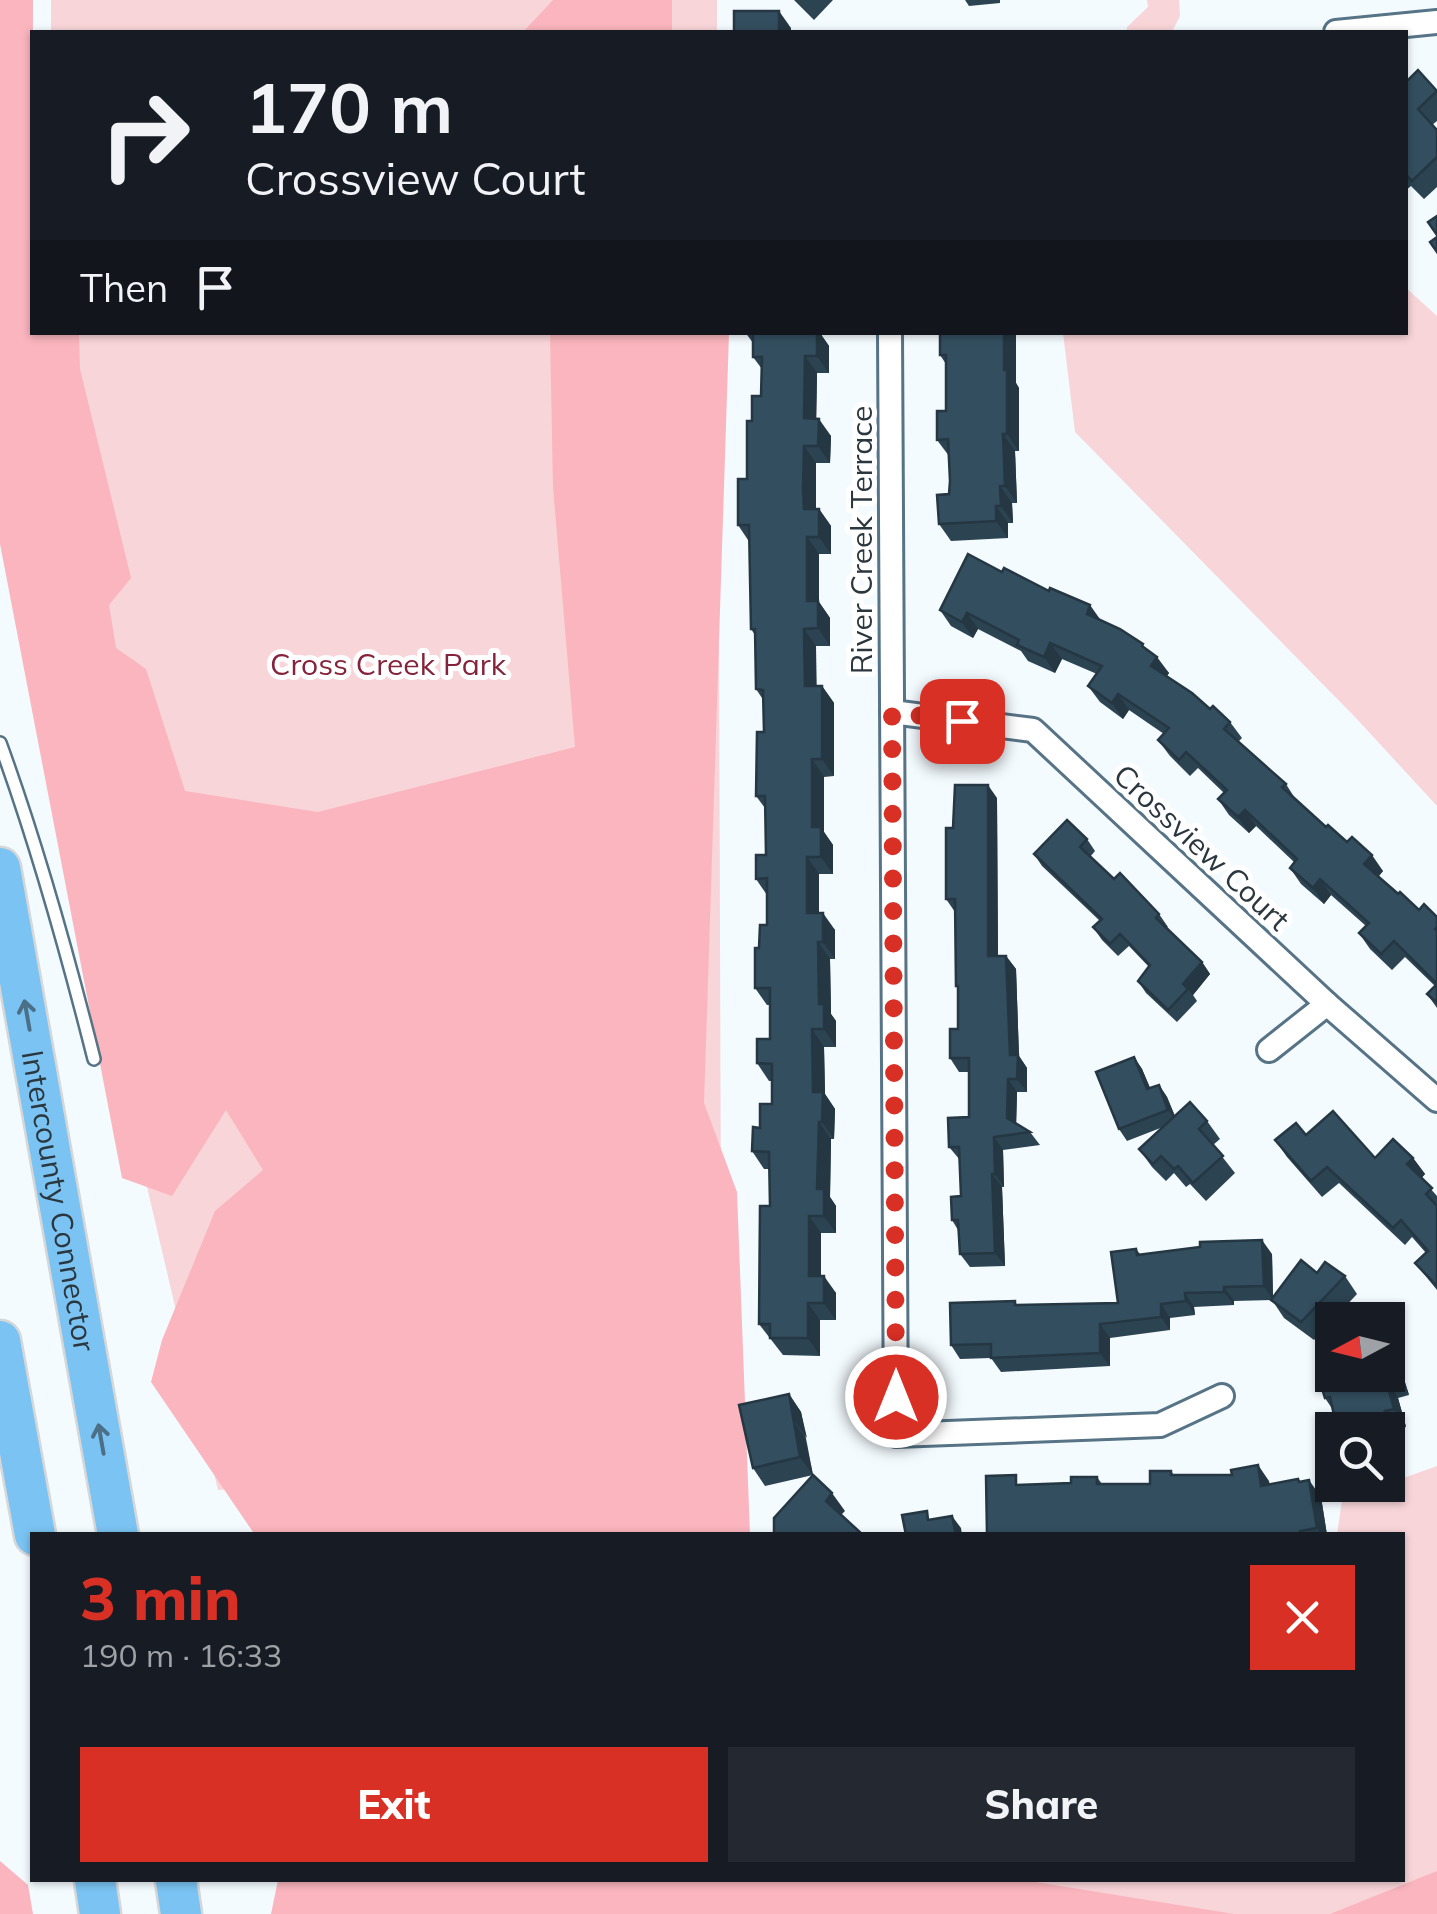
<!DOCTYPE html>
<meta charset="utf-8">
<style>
body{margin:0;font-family:Mulish,sans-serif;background:#242831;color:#f1f3f6;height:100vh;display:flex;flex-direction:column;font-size:38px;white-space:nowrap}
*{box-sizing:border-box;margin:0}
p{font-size:32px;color:#9ea1a6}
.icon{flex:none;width:55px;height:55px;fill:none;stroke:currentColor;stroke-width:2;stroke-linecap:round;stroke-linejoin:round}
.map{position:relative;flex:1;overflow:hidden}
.drawer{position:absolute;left:30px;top:1532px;width:1375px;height:350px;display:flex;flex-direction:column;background:#171b24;border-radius:0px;box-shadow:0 2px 8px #0004}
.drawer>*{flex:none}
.banner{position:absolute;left:30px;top:30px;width:1378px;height:305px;border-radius:0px;box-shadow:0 2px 8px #0004;background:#171b24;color:#f1f3f6;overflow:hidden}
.needle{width:65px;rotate:263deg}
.fabs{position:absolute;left:1315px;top:1302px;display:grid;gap:20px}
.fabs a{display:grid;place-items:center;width:90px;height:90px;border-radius:0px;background:#171b24;box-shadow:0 2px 8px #0004;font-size:50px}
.pin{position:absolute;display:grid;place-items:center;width:85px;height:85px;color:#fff;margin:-42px;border-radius:20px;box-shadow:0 5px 15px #0006}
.me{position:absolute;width:110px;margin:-55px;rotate:0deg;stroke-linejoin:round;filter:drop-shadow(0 0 8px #0008)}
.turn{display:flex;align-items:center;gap:35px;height:210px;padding:0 50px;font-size:45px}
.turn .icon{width:130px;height:130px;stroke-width:2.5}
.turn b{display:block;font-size:70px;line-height:85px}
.then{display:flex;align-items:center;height:95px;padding:0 50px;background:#0003;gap:20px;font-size:38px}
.round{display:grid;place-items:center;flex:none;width:105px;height:105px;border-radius:0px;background:#242831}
.head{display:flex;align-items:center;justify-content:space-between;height:170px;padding:0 50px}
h1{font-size:60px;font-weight:800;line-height:75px;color:#d93025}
.action{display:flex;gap:20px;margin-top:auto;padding:20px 50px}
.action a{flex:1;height:115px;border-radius:0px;background:#d93025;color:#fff;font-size:40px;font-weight:800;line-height:115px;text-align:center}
.action a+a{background:#242831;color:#f1f3f6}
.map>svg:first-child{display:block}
.green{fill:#f8d5d9}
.forest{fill:#fab5be}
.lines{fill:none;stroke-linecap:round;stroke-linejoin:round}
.lane-casing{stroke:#577386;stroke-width:16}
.street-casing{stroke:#577386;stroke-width:28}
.highway-casing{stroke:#d5d7d9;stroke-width:45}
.lane{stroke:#fff;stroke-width:11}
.street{stroke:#fff;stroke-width:22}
.highway{stroke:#7ac3f2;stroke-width:40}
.wall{fill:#2c4352}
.shaded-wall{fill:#243742}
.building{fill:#334e5f;stroke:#243742;stroke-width:2.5}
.oneway{stroke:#4b6f87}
.route{stroke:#d93025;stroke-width:18;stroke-dasharray:0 32.4}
.labels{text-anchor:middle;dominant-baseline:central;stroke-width:10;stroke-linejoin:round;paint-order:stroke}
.street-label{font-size:30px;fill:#2b373f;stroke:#fff}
.park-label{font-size:30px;fill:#85233c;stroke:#fff}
</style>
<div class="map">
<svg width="1437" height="1914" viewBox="0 0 1437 1914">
<rect width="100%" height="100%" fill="#f4fbff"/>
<g class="green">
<rect x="51" y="0" width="666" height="32"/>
<path d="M1147,0H1179L1180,16L1172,32H1127V27L1148,7Z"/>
<path d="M1405,287L1437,316V806L1355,717L1075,432L1063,333L1405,332Z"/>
<path d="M47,333H718L722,1535L305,1483L218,1490L84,918Z"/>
<path d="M1437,1466V1914H376L370,1880H1402V1535H1337L1342,1500Z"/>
</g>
<g class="forest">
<path d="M0,0H33L32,332L79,333L80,369L131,578L109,605L116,648L146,669L185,791L318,812L575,747L553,487L550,333H729L704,1103L737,1192L750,1535H255L151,1382L162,1340L215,1211L263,1170L226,1110L172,1196L122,1178L0,544Z"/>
<path d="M553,0H672V32H523Z"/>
<path d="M0,1861L28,1885L33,1914H0Z"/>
<path d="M1437,1871V1914H1330Z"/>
<path d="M278,1880H1023L1234,1914H271Z"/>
</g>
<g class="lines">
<g class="lane-casing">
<path id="lane" d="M0,743C38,847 67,952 94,1059"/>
</g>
<g class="street-casing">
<g id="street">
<path d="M1336,32L1437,22"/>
<path d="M890,332L896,1435L1160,1425L1222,1396"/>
<path d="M892,712L1033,730L1327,1004L1437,1100"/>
<path d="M1269,1050L1327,1004"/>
</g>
</g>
<g class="highway-casing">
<g id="highway">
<path id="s1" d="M0,868L118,1535"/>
<path d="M0,1341L35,1535"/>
<path d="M95,1880L100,1914"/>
<path d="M176,1880L181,1914"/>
</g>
</g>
<use href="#lane" class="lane"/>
<use href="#street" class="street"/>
<use href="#highway" class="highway"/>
</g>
<g class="wall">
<path d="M794,0H833L814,20Z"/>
<path d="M965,0H1000V3L969,6Z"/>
<path d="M1405,83L1437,91V121L1432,125L1437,130V187L1424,199L1411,186L1405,191Z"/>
<path d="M745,332H822V336L829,346V373H817L816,419L831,436L830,463H816V509H819L831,526V554H819V602L830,618V646H816V686H822L834,703V776L824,777V832L833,845V874H819V913L835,930V959H830L831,1014L836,1021V1047H824L825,1094L835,1109L834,1139H831L830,1197L836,1206V1233H821V1276L836,1293V1320H820V1356L783,1355L759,1324L770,1206V1169H764L752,1151L760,1128L772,1104V1081H769L757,1063L770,1039V1005H767L755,988L759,948L767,925V895L756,879L766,855L765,808L756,796L764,732V701L756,689L755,635L751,629L750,543L738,525L747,479L752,421L761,396L762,369L753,357V343Z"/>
<path d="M940,332H1016V383L1019,388V451H1015L1017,503H1012L1013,523H1008V538L951,541L939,524L949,494L950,481L949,456L937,440L946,411V364L940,355Z"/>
<path d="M940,610L1101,620L1148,651L1169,673L1167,676L1210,709L1230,722L1242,738L1238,742L1286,784L1296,800L1326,827L1383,871L1379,876L1419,910L1437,917V1008L1427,994L1435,986L1405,957L1392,970L1370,949L1359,933L1366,926L1331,895L1324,904L1301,884L1290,868L1294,862L1256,826L1249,833L1229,815L1218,799L1224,793L1198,768L1190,776L1170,756L1158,740L1164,734L1129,710L1123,719L1100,702L1088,686L1097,674L1062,659L1055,673L1028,661L1021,651L978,629L973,638L951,626Z"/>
<path d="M997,798L998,956H1006L1016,969L1019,1056L1027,1068V1092H1017L1016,1124L1030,1132L1040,1145L1003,1150L1004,1187H1002L1005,1266L970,1267L960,1254L958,1230L952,1220L961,1196L960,1160L949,1147L969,1117V1072H959L950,1058L958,1029V990L956,986L955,912L946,899L953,828Z"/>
<path d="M1087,839L1095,851L1090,857L1114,879L1159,914L1168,927L1166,928L1202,962L1210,974L1193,995L1197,1001L1177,1022L1146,993L1138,981L1149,967L1129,946L1118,956L1102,940L1093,927L1100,921L1042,866L1034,854Z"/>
<path d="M1134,1057L1142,1069L1150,1088L1159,1085L1167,1097L1175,1116L1207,1121L1220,1139L1213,1145L1235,1173L1206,1201L1190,1184L1186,1187L1174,1173L1166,1181L1152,1167L1139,1149L1163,1127L1127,1141L1119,1129Z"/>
<path d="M1306,1135L1375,1158H1413L1425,1174L1421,1178L1437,1196V1290L1415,1263L1426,1253L1412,1237L1405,1245L1339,1183L1322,1197L1287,1157L1275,1140Z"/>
<path d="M1136,1249L1140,1254H1272L1273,1298L1317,1273L1345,1276L1357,1294L1314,1340L1284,1318L1272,1300L1234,1301V1305L1194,1307L1195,1315L1170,1318V1330L1110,1338V1366L1001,1372L991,1358L960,1359L951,1345L1015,1301L1017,1305L1118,1303Z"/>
<path d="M1402,1373L1409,1395L1398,1398L1406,1427L1397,1429L1401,1443L1388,1447V1430H1342L1333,1410L1325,1398Z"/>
<path d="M789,1394L801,1412L813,1475L765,1486L753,1468Z"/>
<path d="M1258,1465L1270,1484L1300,1482L1321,1497L1327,1535H987L1022,1485L1071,1483L1097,1477L1102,1484H1150L1171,1471L1174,1475H1232Z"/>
</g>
<g class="shaded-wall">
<path d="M779,11L791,28V32H779Z"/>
<path d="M812,332H822V336L829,346V373L817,356Z"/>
<path d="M1004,332H1016V383L1019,388V451L1007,434Z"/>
<path d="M805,356L817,373L816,436L804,418Z"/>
<path d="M819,419L831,436L830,463L818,446Z"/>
<path d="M1003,434L1015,451L1017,503L1005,486Z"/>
<path d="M804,446L816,463V526L804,509Z"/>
<path d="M1000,486L1012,503L1013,523L1001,506Z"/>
<path d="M996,506L1008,523V538L996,521Z"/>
<path d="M819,509L831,526V554L819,537Z"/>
<path d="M807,537L819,554V602L830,618V646L818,628L807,601Z"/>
<path d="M1090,605L1102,622L1087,614Z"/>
<path d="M967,613L978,629L973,638L962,622Z"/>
<path d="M804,629L816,646L817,703L805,686Z"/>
<path d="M1050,643L1062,659L1055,673L1044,657Z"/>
<path d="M1157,657L1169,673L1163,682L1151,666Z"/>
<path d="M822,686L834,703V776L822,759Z"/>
<path d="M1118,694L1129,710L1123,719L1112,703Z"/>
<path d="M812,759L824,777V832L833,845V874L821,857L812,827Z"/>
<path d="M988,785L997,798L998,970L988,956Z"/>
<path d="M1245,810L1256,826L1249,833L1238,817Z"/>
<path d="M1372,855L1383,871L1375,880L1364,864Z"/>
<path d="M807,857L819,874V930L807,913Z"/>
<path d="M1320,879L1331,895L1324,904L1313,888Z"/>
<path d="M823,913L835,930V959L823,942Z"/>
<path d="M818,942L830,959L831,1014L836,1021V1047L824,1029L819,1004Z"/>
<path d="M1006,956L1016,969L1019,1056L1027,1068V1092L1017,1079L1010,1055Z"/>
<path d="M1202,962L1210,974L1193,995L1183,984Z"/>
<path d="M812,1029L824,1047L825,1094L835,1109L834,1139L822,1122L813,1092Z"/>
<path d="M1134,1057L1142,1069L1156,1102L1147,1089Z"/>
<path d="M1008,1079L1017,1092L1016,1131L1007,1118Z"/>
<path d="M1159,1085L1167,1097L1177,1122L1168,1110Z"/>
<path d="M819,1122L831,1139L830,1197L836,1206V1233L824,1216L817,1189Z"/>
<path d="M994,1137L1003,1150L1004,1187L995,1174Z"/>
<path d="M1413,1158L1425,1174L1419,1181L1407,1164Z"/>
<path d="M992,1174L1002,1187L1005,1266L995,1253Z"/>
<path d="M809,1216L821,1233V1293L809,1276Z"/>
<path d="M1262,1240L1272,1254L1273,1300L1264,1286Z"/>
<path d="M824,1276L836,1293V1320L824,1303Z"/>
<path d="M1224,1287L1234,1301V1305L1224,1292Z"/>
<path d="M1185,1293L1194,1307L1195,1315L1186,1301Z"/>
<path d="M808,1303L820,1320V1356L808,1338Z"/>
<path d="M1161,1304L1170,1318V1330L1161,1317Z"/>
<path d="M1100,1324L1110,1338V1366L1100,1353Z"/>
<path d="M1390,1355L1402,1373L1409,1395L1396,1377Z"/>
<path d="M1386,1380L1398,1398L1406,1427L1394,1409Z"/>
<path d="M789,1394L801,1412L807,1438L794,1420Z"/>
<path d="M1385,1411L1397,1429L1401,1443L1389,1425Z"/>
<path d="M793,1420L805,1438L813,1475L800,1457Z"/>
<path d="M1258,1465L1269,1481L1273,1502L1261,1486Z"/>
<path d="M1309,1480L1321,1497L1327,1535H1322L1317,1528Z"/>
<path d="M832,1493L845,1511L838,1518L826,1501Z"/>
<path d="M952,1516L961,1528L962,1535H956Z"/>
</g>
<g class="building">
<rect x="734" y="11" width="45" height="21"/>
<path d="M1418,70L1437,91L1418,109L1437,130V157L1412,181L1405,174V83Z"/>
<path d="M1437,216V235L1428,222Z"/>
<path d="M1437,237V252L1430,242Z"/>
<path d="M753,332H817V356H805L804,418L819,419L818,446H804L803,491L804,509H819V537H807V601H818V628L804,629L805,686H822V759H812V827H821V857H807V913H823V942H818L819,1004H824V1029H812L813,1092H823L822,1122H819L817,1189H824V1216H809V1276H824V1303H808V1338H770V1324H759L760,1206H770L769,1152L752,1151L753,1127L760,1128V1104H772V1064L757,1063V1039H770V988H755V948H759L760,925H767V878L756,879V855H766L765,796H756L757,732H764L763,690L756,689L755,629H751L749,525H738V479H747V421H752V396H761L762,357H753Z"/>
<path d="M940,332H1004V370H1007V434H1003L1005,486H1000L1001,506H996V521L939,524L937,495L949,494L950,481L948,439L937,440V411H946V355H940Z"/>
<path d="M968,554L1002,572L1004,568L1049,591L1050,588L1090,605L1087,614L1120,629L1143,644L1142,646L1157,657L1151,666L1192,693L1210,709L1213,706L1230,722L1224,729L1286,784L1282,787L1326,827L1328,825L1347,842L1352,837L1372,855L1364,864L1398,894L1400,892L1419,910L1424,904L1437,917V927L1435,929L1437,931V984L1394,941L1381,954L1359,933L1369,923L1320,879L1313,888L1290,868L1297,859L1245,810L1238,817L1218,799L1227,790L1186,752L1179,760L1158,740L1169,728L1118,694L1112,703L1088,686L1102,666L1050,643L1044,657L1017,645L1019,640L967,613L962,622L940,610Z"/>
<path d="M955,785H988V956H1006L1010,1055H1018L1017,1079H1008L1007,1118L1030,1132L994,1137L995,1174H992L995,1253L960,1254L958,1220H952L951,1197L961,1196L959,1147H949L948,1118L969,1117V1058H950V1029H958V986H956L955,899H946V828H953Z"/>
<path d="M1067,820L1087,839L1080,847L1114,879L1120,873L1159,914L1156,918L1202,962L1183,984L1188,989L1168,1010L1138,981L1150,965L1120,934L1110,944L1093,927L1102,919L1034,854Z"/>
<path d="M1437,984V1003L1427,994Z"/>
<path d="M1134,1057L1147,1089L1159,1085L1168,1110L1119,1129L1096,1072Z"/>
<path d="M1190,1102L1207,1121L1199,1129L1223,1156L1193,1183L1178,1166L1174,1169L1161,1156L1153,1164L1139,1149Z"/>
<path d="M1333,1111L1375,1158L1393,1139L1413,1158L1407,1164L1432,1188L1426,1194L1437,1206V1286L1415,1263L1428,1251L1401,1220L1393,1228L1327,1167L1311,1181L1275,1140L1296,1123L1306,1135Z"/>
<path d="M1262,1240L1264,1286L1224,1287V1292L1185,1293L1186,1301L1161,1304V1317L1100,1324V1353L991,1358V1344L951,1345L950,1303L1015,1301V1305L1118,1303L1111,1252L1136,1249L1137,1255L1200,1247V1242Z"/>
<path d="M1301,1260L1317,1273L1325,1262L1345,1276L1301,1322L1271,1300Z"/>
<path d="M1390,1355L1396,1377L1386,1380L1394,1409L1385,1411L1389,1425L1372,1430H1342L1340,1423L1334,1415L1330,1397L1325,1398L1318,1375L1332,1371V1375H1388V1356Z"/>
<path d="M789,1394L800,1457L753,1468L739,1405Z"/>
<path d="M1258,1465L1261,1486L1298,1479L1299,1482L1309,1480L1317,1528L1300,1531V1535H987L986,1476L1016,1475V1485L1071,1483V1477H1097V1484H1150V1471H1171V1475H1232L1231,1470Z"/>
<path d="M813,1475L832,1493L826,1501L863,1535H774V1518Z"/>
<path d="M927,1511L928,1520L952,1516L956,1535H906L902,1515Z"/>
</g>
<defs><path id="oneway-shaft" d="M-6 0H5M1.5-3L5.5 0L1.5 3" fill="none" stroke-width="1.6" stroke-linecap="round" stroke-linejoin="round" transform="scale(2.5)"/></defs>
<g class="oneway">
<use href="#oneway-shaft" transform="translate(27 1015) rotate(-100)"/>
<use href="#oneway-shaft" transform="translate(101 1439) rotate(-100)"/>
</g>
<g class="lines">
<path class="route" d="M896,1397L892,712L962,721"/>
</g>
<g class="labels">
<g class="street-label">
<text transform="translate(861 540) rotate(-90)">River Creek Terrace</text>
<text transform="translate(1202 847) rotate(43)">Crossview Court</text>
<text stroke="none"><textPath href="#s1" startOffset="338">Intercounty Connector</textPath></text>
</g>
<g class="park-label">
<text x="388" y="664">Cross Creek Park</text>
</g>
</g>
</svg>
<div class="fabs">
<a><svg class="needle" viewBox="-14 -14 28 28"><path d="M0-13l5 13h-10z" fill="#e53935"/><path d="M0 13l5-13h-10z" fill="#9ea1a6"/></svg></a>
<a><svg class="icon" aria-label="search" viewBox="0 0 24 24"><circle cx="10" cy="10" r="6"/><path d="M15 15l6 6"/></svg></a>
</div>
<div class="pin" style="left:962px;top:721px;background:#d93025"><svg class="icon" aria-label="arrive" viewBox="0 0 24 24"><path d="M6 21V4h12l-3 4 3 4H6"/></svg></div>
<svg class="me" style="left:896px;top:1397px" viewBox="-20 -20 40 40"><circle r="17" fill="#d93025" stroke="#fff" stroke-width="3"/><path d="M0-11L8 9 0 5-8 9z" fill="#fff"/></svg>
<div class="banner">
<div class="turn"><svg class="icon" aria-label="right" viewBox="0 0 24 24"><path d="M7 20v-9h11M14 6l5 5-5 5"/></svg><div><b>170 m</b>Crossview Court</div></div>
<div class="then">Then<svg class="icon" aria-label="arrive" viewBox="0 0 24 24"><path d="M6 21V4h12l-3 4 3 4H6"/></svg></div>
</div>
<section class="drawer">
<div class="head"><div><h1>3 min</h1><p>190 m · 16:33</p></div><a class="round" style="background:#d93025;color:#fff"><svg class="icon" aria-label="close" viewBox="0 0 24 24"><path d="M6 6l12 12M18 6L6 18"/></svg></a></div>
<div class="action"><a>Exit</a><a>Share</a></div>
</section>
</div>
